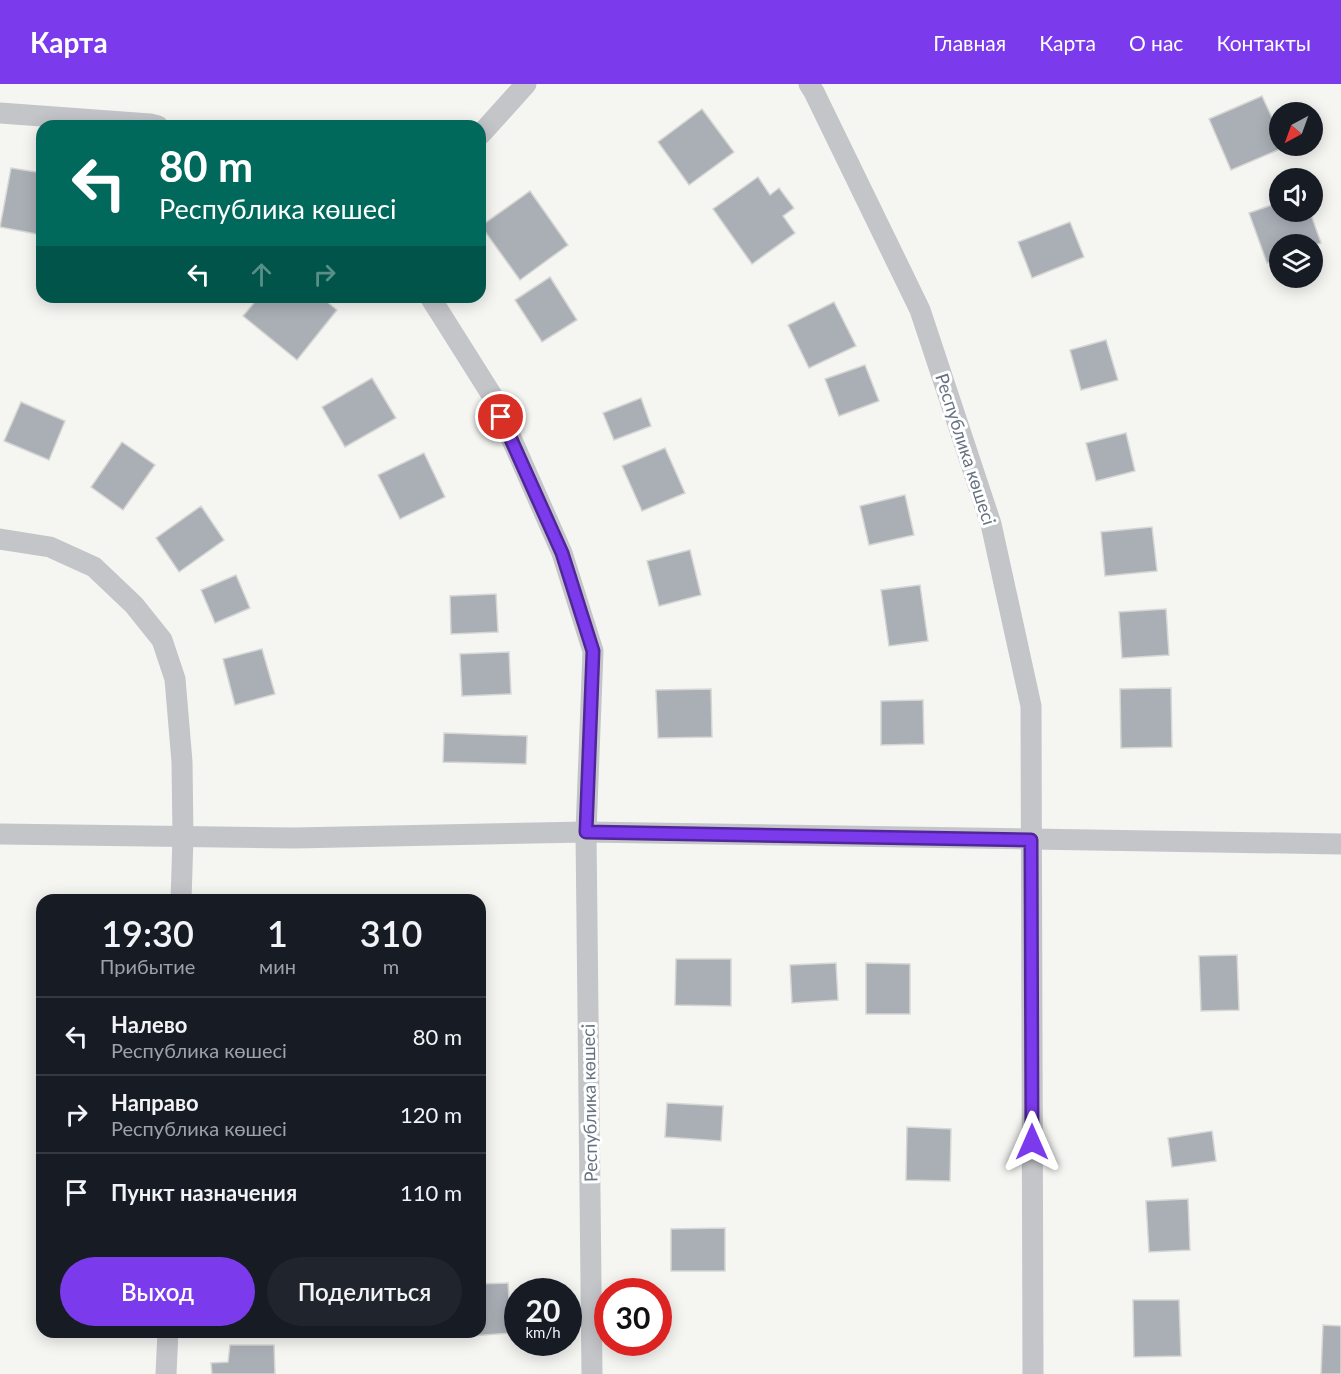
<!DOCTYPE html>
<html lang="ru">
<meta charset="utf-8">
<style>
body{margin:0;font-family:Lato,sans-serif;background:#20242c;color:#f1f3f6;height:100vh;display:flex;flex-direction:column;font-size:22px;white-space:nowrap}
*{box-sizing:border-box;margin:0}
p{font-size:20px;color:#9ea1a6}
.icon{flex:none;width:33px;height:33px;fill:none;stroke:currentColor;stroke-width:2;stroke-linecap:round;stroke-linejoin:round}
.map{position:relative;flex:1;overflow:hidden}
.side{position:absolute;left:36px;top:810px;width:450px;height:444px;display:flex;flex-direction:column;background:#171b24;border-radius:18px;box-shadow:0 3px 15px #0003}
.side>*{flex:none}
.guide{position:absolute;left:36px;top:36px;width:450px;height:183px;border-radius:18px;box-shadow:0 3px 15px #0003;background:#00695c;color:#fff;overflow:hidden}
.needle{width:39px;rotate:221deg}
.controls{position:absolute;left:1269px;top:18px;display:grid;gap:12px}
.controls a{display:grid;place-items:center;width:54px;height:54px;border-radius:50%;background:#171b24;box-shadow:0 3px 15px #0003;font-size:30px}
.speed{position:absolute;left:504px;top:1194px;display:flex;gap:12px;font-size:30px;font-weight:700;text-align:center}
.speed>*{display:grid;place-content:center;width:78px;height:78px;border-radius:50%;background:#171b24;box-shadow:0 3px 15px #0003;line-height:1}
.speed small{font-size:15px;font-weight:400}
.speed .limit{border:9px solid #d22;background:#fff;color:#111}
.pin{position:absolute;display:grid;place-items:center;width:51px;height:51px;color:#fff;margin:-26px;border:3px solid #fff;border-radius:50%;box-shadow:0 2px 6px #0007}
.me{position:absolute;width:66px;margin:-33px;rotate:0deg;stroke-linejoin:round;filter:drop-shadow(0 0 4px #0008)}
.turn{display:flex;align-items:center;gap:21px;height:126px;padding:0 24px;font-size:27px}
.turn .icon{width:78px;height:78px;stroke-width:2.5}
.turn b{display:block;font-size:42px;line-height:51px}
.lanes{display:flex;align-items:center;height:57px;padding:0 24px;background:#0003;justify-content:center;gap:30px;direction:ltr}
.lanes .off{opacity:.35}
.eta{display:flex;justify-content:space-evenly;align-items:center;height:102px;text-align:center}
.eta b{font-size:36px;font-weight:600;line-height:42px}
.button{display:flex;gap:12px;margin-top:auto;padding:12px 24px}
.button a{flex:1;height:69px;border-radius:36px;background:#7c3aed;color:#fff;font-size:24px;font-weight:600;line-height:69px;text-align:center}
.button a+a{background:#20242c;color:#f1f3f6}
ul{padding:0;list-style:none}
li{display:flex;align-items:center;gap:18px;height:78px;padding:0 24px;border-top:2px solid #363941}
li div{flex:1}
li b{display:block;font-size:22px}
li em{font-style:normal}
header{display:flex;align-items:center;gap:36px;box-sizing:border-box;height:84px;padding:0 30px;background:#7c3aed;color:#fff}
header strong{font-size:28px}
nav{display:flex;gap:33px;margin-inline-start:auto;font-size:21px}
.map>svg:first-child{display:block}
.building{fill:#a9afb5;stroke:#d6d6d4;stroke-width:1.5}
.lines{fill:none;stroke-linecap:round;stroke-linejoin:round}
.street{stroke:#c3c5c9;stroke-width:21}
.route-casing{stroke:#51269a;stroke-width:15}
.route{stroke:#7c3aed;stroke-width:10}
.labels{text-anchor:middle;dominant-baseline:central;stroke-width:6;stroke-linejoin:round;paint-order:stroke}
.street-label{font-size:18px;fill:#667281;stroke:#fff}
</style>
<header>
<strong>Карта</strong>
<nav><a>Главная</a><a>Карта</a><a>О нас</a><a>Контакты</a></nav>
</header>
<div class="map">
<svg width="1341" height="1290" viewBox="0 0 1341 1290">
<rect width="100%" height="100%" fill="#f5f5f2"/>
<g class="building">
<path d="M1262,12L1280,51V62H1284L1285,63L1231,86L1209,35Z"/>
<path d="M702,25L734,68L689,101L658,58Z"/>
<path d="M11,84L42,89V151L0,143Z"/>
<path d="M758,93L770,111L779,104L794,124L783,132L795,149L752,180L713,125Z"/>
<path d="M530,107L568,161L520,196L481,142Z"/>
<path d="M1280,118V128H1310L1321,159L1312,162V160H1280V174L1267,179L1249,129Z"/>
<path d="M1070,138L1084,173L1032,194L1018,158Z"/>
<path d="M550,193L577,236L542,258L515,216Z"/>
<path d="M259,213H321L337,226L297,276L243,232Z"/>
<path d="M834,218L856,262L809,284L788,241Z"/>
<path d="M1106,256L1118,296L1081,306L1070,266Z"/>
<path d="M865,281L879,317L839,332L825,295Z"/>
<path d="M372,294L396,334L345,363L322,323Z"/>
<path d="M641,314L651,342L614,356L603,329Z"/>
<path d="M21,318L65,337L49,376L4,357Z"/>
<path d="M1126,349L1135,387L1096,397L1086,359Z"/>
<path d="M122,358L155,381L123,426L91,403Z"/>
<path d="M665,364L685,409L642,427L622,382Z"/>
<path d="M424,369L445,413L400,435L378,391Z"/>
<path d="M905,411L914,451L869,461L860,422Z"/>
<path d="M201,422L224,456L179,488L156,454Z"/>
<path d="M1152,443L1157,487L1105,492L1101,448Z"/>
<path d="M690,466L701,511L659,522L647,477Z"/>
<path d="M236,491L250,524L215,539L201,506Z"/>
<path d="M920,501L928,557L889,562L881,506Z"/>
<path d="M496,510L498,548L451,550L450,512Z"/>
<path d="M1166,525L1169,571L1122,574L1119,528Z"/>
<path d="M262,565L275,610L235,621L223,575Z"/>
<path d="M509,568L511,610L462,612L460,570Z"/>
<path d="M1171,604L1172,663L1121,664L1120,605Z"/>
<path d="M711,605L712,653L658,654L656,606Z"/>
<path d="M923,616L924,660L881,661V617Z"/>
<path d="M444,649L527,652L526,680L443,678Z"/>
<path d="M1237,871L1239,926L1201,927L1199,872Z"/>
<path d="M676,875H731V922L675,921Z"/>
<path d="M836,879L838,916L792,919L790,881Z"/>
<path d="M866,879L910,880V930H866Z"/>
<path d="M667,1019L723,1022L721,1057L665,1053Z"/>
<path d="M907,1043L951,1045L950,1097L906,1096Z"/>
<path d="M1212,1047L1216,1077L1172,1083L1168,1054Z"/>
<path d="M1188,1115L1190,1166L1149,1168L1146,1117Z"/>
<path d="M725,1144V1187H671V1145Z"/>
<path d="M508,1199L511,1249L471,1252L470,1248H480V1200Z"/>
<path d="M1133,1216H1179L1181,1272L1134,1273Z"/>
<path d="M1323,1241L1341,1242V1290H1321Z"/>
<path d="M230,1261H274L275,1290H212L211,1279L228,1278Z"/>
</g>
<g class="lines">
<g class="street">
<path d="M809,0L814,8L920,226L991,440L1031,622L1033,1290"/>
<path d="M0,29L150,40L158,42"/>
<path d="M480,51L526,0"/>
<path d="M430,213L493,313L562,469L593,567L586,748L592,1290"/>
<path d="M0,455L50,463L94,483L134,521L162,556L175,595L182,678L183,753L181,816"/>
<path d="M0,750L294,754L586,748L1341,760"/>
<path d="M166,1290L168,1248"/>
</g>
</g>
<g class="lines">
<g class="route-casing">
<path id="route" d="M501,333L562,469L593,567L586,748L1031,756L1032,1058"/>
</g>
<use href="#route" class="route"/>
</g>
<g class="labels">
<g class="street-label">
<text transform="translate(966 365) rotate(72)">Республика көшесі</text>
<text transform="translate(589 1019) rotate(-91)">Республика көшесі</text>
</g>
</g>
</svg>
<div class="controls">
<a><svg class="needle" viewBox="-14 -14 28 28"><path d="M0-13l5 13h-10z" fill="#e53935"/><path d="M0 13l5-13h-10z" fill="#9ea1a6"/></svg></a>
<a><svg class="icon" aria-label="sound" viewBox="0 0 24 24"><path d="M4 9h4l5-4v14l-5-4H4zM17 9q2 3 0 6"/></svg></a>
<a><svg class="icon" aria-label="layers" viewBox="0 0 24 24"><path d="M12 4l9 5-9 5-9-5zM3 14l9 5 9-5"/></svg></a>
</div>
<div class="speed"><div>20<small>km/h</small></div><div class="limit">30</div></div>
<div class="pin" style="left:501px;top:333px;background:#d93025"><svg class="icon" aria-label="arrive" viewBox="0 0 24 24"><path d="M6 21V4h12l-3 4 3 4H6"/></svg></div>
<svg class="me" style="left:1032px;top:1058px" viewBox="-20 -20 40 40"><path d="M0-17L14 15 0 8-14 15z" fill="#7c3aed" stroke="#fff" stroke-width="4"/></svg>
<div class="guide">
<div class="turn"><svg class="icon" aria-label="left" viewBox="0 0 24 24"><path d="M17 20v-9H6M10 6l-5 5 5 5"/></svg><div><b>80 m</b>Республика көшесі</div></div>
<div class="lanes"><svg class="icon" aria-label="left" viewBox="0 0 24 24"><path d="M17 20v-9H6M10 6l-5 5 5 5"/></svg><svg class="icon off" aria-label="ahead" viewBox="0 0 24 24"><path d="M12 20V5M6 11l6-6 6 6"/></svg><svg class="icon off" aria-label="right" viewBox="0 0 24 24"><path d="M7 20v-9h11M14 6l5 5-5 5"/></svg></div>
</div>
<section class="side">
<div class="eta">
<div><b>19:30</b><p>Прибытие</p></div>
<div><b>1</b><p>мин</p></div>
<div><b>310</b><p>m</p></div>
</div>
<ul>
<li><svg class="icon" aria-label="left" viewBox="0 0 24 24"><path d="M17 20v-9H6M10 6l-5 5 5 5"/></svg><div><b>Налево</b><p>Республика көшесі</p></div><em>80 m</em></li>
<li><svg class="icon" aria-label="right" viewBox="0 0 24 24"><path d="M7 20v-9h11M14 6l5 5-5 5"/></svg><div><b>Направо</b><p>Республика көшесі</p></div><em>120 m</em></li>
<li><svg class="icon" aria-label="arrive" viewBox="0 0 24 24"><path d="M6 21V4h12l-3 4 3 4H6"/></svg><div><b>Пункт назначения</b></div><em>110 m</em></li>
</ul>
<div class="button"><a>Выход</a><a>Поделиться</a></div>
</section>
</div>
